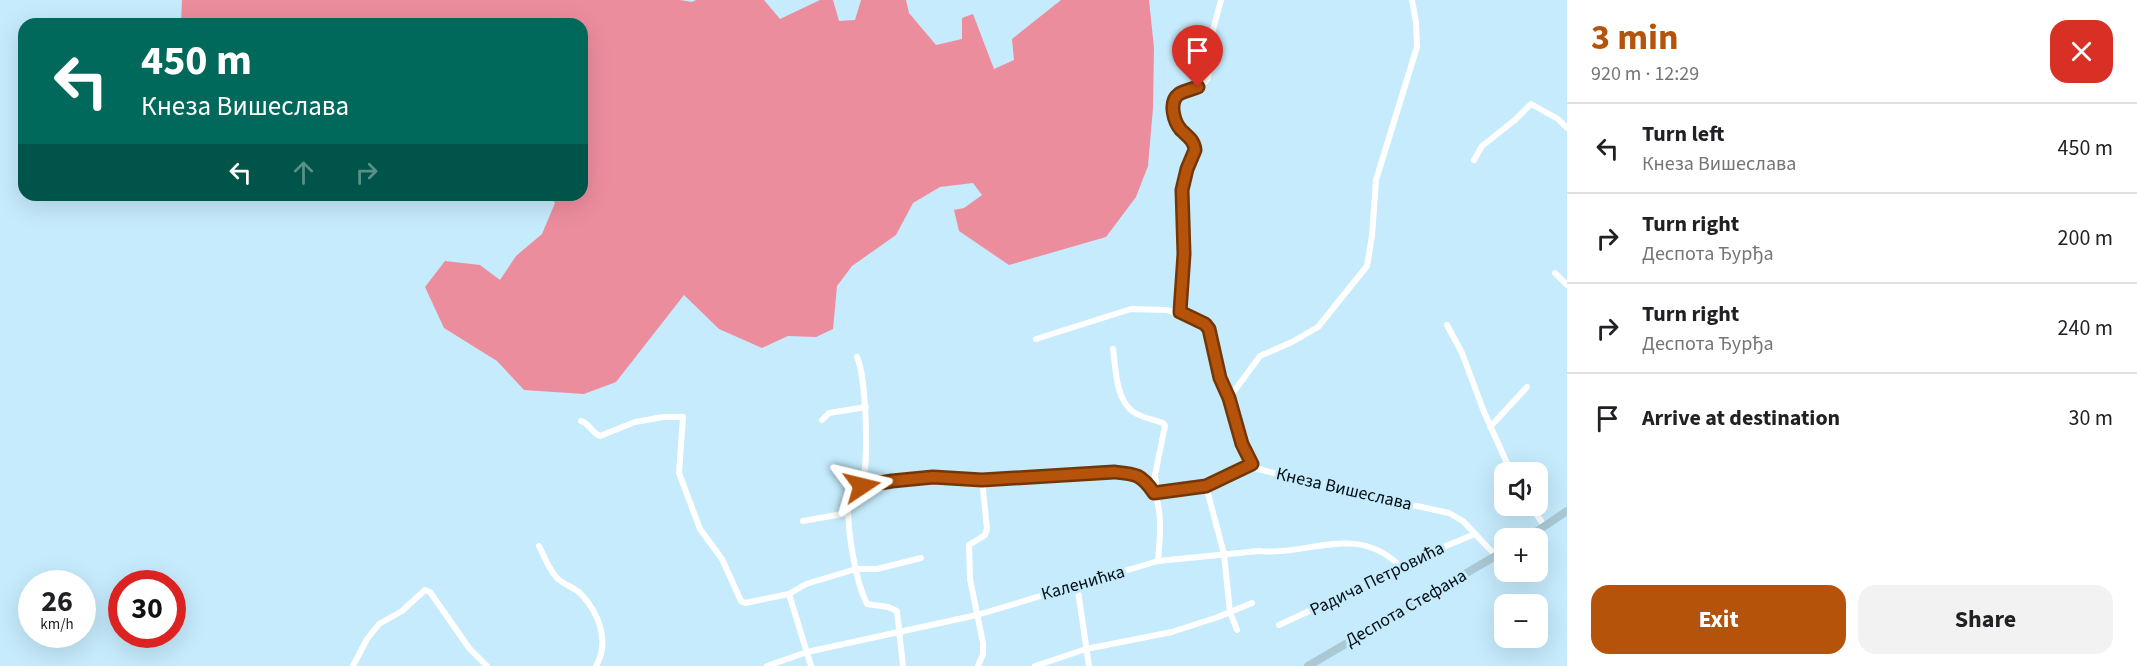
<!DOCTYPE html>
<meta charset="utf-8">
<style>
body{margin:0;font-family:"Source Sans 3",sans-serif;background:#f2f2f2;color:#202124;height:100vh;display:flex;flex-direction:column;font-size:22px;white-space:nowrap}
*{box-sizing:border-box;margin:0}
p{font-size:20px;color:#757577}
.icon{flex:none;width:33px;height:33px;fill:none;stroke:currentColor;stroke-width:2;stroke-linecap:round;stroke-linejoin:round}
.map{position:relative;flex:1;overflow:hidden}
.details{display:flex;flex-direction:column;background:#fff;width:570px}
.details>*{flex:none}
.guide{position:absolute;left:18px;top:18px;width:570px;height:183px;border-radius:18px;box-shadow:0 6px 24px #0002;background:#00695c;color:#fff;overflow:hidden}
.fabs{position:absolute;left:1494px;top:462px;display:grid;gap:12px}
.fabs a{display:grid;place-items:center;width:54px;height:54px;border-radius:12px;background:#fff;box-shadow:0 6px 24px #0002;font-size:30px}
.speed{position:absolute;left:18px;top:570px;display:flex;gap:12px;font-size:30px;font-weight:700;text-align:center}
.speed>*{display:grid;place-content:center;width:78px;height:78px;border-radius:50%;background:#fff;box-shadow:0 6px 24px #0002;line-height:1}
.speed small{font-size:15px;font-weight:400}
.speed .limit{border:9px solid #d22;background:#fff;color:#111}
.pin{position:absolute;display:grid;place-items:center;width:51px;height:51px;color:#fff;margin:-62px -26px;border-radius:50% 50% 50% 0;rotate:-45deg;box-shadow:0 0 6px #0007}
.pin .icon{rotate:45deg}
.me{position:absolute;width:66px;margin:-33px;rotate:80deg;stroke-linejoin:round;filter:drop-shadow(0 0 4px #0008)}
.turn{display:flex;align-items:center;gap:21px;height:126px;padding:0 24px;font-size:27px}
.turn .icon{width:78px;height:78px;stroke-width:2.5}
.turn b{display:block;font-size:42px;line-height:51px}
.lanes{display:flex;align-items:center;height:57px;padding:0 24px;background:#0003;justify-content:center;gap:30px;direction:ltr}
.lanes .off{opacity:.35}
.round{display:grid;place-items:center;flex:none;width:63px;height:63px;border-radius:18px;background:#f2f2f2}
.summary{display:flex;align-items:center;justify-content:space-between;height:102px;padding:0 24px}
h1{font-size:36px;font-weight:700;line-height:45px;color:#b45309}
.action{display:flex;gap:12px;margin-top:auto;padding:12px 24px}
.action a{flex:1;height:69px;border-radius:18px;background:#b45309;color:#fff;font-size:24px;font-weight:700;line-height:69px;text-align:center}
.action a+a{background:#f2f2f2;color:#202124}
ul{padding:0;list-style:none}
li{display:flex;align-items:center;gap:18px;height:90px;padding:0 24px;border-top:2px solid #e0e0e0}
li div{flex:1}
li b{display:block;font-size:22px}
li em{font-style:normal}
main{display:flex;flex:1;min-height:0}
.map>svg:first-child{display:block}
.forest{fill:#ec8d9e}
.lines{fill:none;stroke-linecap:round;stroke-linejoin:round}
.street{stroke:#fff;stroke-width:6}
.secondary{stroke:#aac9d5;stroke-width:8}
.route-casing{stroke:#753606;stroke-width:15}
.route{stroke:#b45309;stroke-width:10}
.labels{text-anchor:middle;dominant-baseline:central;stroke-width:6;stroke-linejoin:round;paint-order:stroke}
.street-label{font-size:18px;fill:#030f14;stroke:#c5ebfc}
</style>
<main>
<div class="map">
<svg width="1567" height="666" viewBox="0 0 1567 666">
<rect width="100%" height="100%" fill="#c5ebfc"/>
<path class="forest" d="M182,0H680L692,2L696,0H764L780,19L820,0H833L839,21L855,20L861,0H906L909,13L936,45L962,39V18L973,14L994,69L1014,60L1012,39L1061,0H1149L1154,48L1153,108L1148,166L1136,197L1106,237L1009,265L959,231L954,210L964,208L982,195L973,183L940,187L913,203L896,235L852,266L837,286L833,329L816,337L788,336L762,348L719,329L684,295L616,382L584,394L524,390L497,361L444,328L425,287L445,261L480,265L500,280L516,256L542,234L555,203L549,195H582V24H181Z"/>
<g class="lines">
<g class="street">
<path d="M1474,160L1482,146L1515,120L1531,104L1558,119L1567,128"/>
<path d="M1555,273L1567,285"/>
<path d="M1180,312L1184,254L1182,190L1195,146C1190,137 1181,132 1177,124C1174,120 1173,115 1173,111C1172,86 1196,94 1208,79L1213,30L1221,0"/>
<path d="M1447,325L1462,353L1484,412L1511,472"/>
<path d="M1036,339L1131,309L1166,310L1191,316L1205,324L1212,335L1220,378L1229,398L1242,443L1248,460L1255,468L1295,479L1338,487L1359,496L1422,507L1449,513L1463,521L1496,556"/>
<path d="M1113,349C1116,368 1115,397 1132,411C1141,418 1153,419 1163,423L1165,426L1155,475L1157,492"/>
<path d="M857,357C866,375 870,469 861,487C858,493 852,500 848,506C848,533 855,580 867,604L888,607L897,611L903,666"/>
<path d="M1229,398L1260,356L1292,342L1318,327L1367,266L1372,236L1376,180L1417,47L1416,22L1412,0"/>
<path d="M822,420L829,413L866,407"/>
<path d="M581,421C589,423 592,433 600,436L635,422L663,417H683L679,473L700,529L722,559L741,601L745,603L789,594L806,584L856,569H877L921,558"/>
<path d="M1490,427L1527,387"/>
<path d="M862,486L892,481L933,478L982,480L1114,472C1121,472 1131,472 1137,475C1167,489 1160,536 1158,561"/>
<path d="M1206,486L1224,554L1230,612L1237,630"/>
<path d="M1154,493L1206,486L1252,464"/>
<path d="M1531,506L1545,527"/>
<path d="M803,521L848,513"/>
<path d="M539,546C544,556 549,570 557,578C564,585 574,587 581,594C599,613 610,642 596,666"/>
<path d="M1077,584L1089,666"/>
<path d="M789,594L811,666"/>
<path d="M1279,625L1350,592L1407,562L1475,534"/>
<path d="M353,666L367,639L379,624L402,611L425,590L430,592L469,648L487,666"/>
<path d="M767,666L807,652L977,615L1158,561L1259,551C1309,556 1355,523 1399,565"/>
<path d="M978,666L983,654V643L970,579L969,545L985,535L987,529L982,480"/>
<path d="M1035,666L1086,649L1172,632L1218,617L1252,603"/>
</g>
<g class="secondary">
<path d="M1527,538L1567,511"/>
<path d="M1308,666L1504,551"/>
</g>
</g>
<g class="lines">
<g class="route-casing">
<path id="route" d="M862,486L892,481L933,477L982,480L1114,472C1136,474 1141,474 1154,493L1206,486L1252,464L1242,444L1229,398L1220,378L1209,329L1205,324L1180,312L1184,254L1182,190L1187,169L1195,150C1194,140 1188,137 1181,130C1174,122 1168,102 1179,94C1184,91 1192,89 1198,87"/>
</g>
<use href="#route" class="route"/>
</g>
<g class="labels">
<g class="street-label">
<text transform="translate(1344 489) rotate(13)">Кнеза Вишеслава</text>
<text transform="translate(1377 579) rotate(-26)">Радича Петровића</text>
<text transform="translate(1083 583) rotate(-16)">Каленићка</text>
<text transform="translate(1406 608) rotate(-30)">Деспота Стефана</text>
</g>
</g>
</svg>
<div class="fabs">
<a><svg class="icon" aria-label="sound" viewBox="0 0 24 24"><path d="M4 9h4l5-4v14l-5-4H4zM17 9q2 3 0 6"/></svg></a>
<a>+</a>
<a>−</a>
</div>
<div class="speed"><div>26<small>km/h</small></div><div class="limit">30</div></div>
<div class="pin" style="left:1198px;top:87px;background:#d93025"><svg class="icon" aria-label="arrive" viewBox="0 0 24 24"><path d="M6 21V4h12l-3 4 3 4H6"/></svg></div>
<svg class="me" style="left:862px;top:486px" viewBox="-20 -20 40 40"><path d="M0-17L14 15 0 8-14 15z" fill="#b45309" stroke="#fff" stroke-width="4"/></svg>
<div class="guide">
<div class="turn"><svg class="icon" aria-label="left" viewBox="0 0 24 24"><path d="M17 20v-9H6M10 6l-5 5 5 5"/></svg><div><b>450 m</b>Кнеза Вишеслава</div></div>
<div class="lanes"><svg class="icon" aria-label="left" viewBox="0 0 24 24"><path d="M17 20v-9H6M10 6l-5 5 5 5"/></svg><svg class="icon off" aria-label="ahead" viewBox="0 0 24 24"><path d="M12 20V5M6 11l6-6 6 6"/></svg><svg class="icon off" aria-label="right" viewBox="0 0 24 24"><path d="M7 20v-9h11M14 6l5 5-5 5"/></svg></div>
</div>
</div>
<section class="details">
<div class="summary"><div><h1>3 min</h1><p>920 m · 12:29</p></div><a class="round" style="background:#d93025;color:#fff"><svg class="icon" aria-label="close" viewBox="0 0 24 24"><path d="M6 6l12 12M18 6L6 18"/></svg></a></div>
<ul>
<li><svg class="icon" aria-label="left" viewBox="0 0 24 24"><path d="M17 20v-9H6M10 6l-5 5 5 5"/></svg><div><b>Turn left</b><p>Кнеза Вишеслава</p></div><em>450 m</em></li>
<li><svg class="icon" aria-label="right" viewBox="0 0 24 24"><path d="M7 20v-9h11M14 6l5 5-5 5"/></svg><div><b>Turn right</b><p>Деспота Ђурђа</p></div><em>200 m</em></li>
<li><svg class="icon" aria-label="right" viewBox="0 0 24 24"><path d="M7 20v-9h11M14 6l5 5-5 5"/></svg><div><b>Turn right</b><p>Деспота Ђурђа</p></div><em>240 m</em></li>
<li><svg class="icon" aria-label="arrive" viewBox="0 0 24 24"><path d="M6 21V4h12l-3 4 3 4H6"/></svg><div><b>Arrive at destination</b></div><em>30 m</em></li>
</ul>
<div class="action"><a>Exit</a><a>Share</a></div>
</section>
</main>
